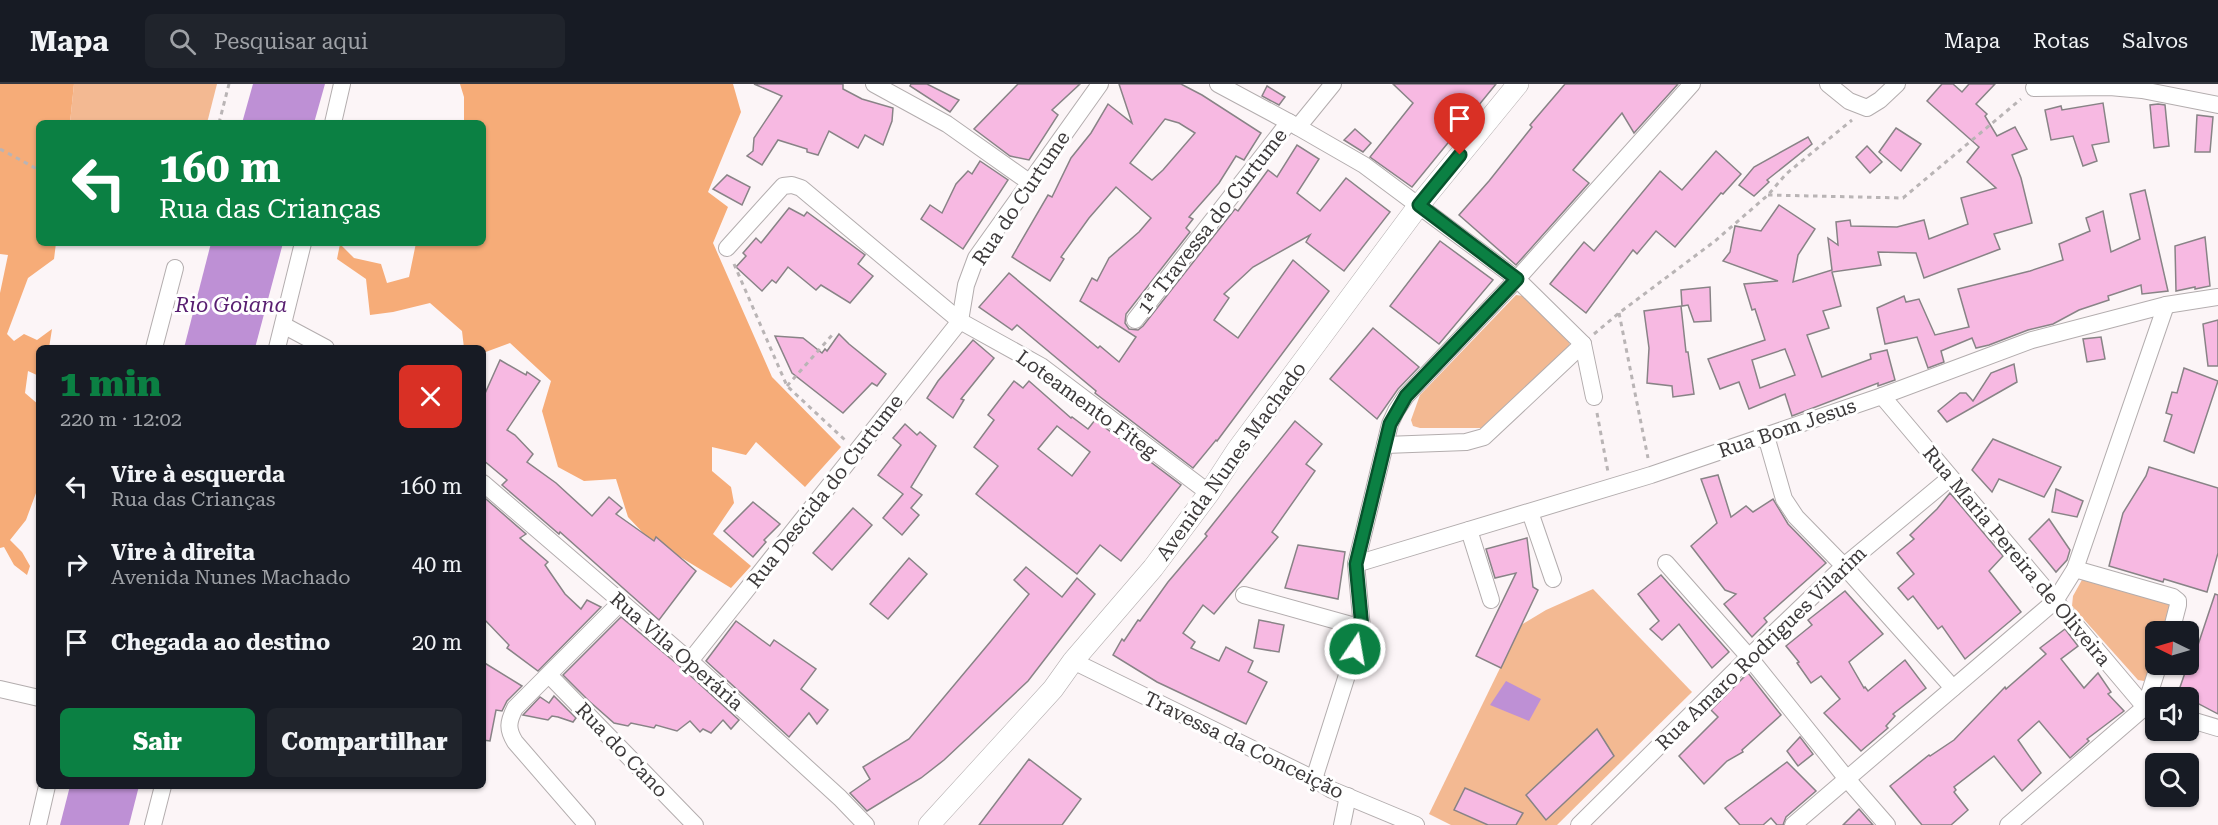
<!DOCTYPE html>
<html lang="pt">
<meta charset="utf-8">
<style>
body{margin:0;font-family:"Roboto Serif",serif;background:#20242c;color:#f1f3f6;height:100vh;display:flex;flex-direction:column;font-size:22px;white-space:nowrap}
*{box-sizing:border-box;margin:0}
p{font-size:20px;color:#9ea1a6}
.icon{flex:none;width:33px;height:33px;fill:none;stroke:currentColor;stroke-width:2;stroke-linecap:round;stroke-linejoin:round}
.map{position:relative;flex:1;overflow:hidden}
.side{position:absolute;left:36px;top:261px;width:450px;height:444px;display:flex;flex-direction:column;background:#171b24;border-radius:9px;box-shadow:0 2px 4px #0004}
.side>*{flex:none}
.hud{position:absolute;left:36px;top:36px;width:450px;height:126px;border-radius:9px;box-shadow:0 2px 4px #0004;background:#0b8043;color:#fff;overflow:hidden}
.needle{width:39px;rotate:275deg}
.buttons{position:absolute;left:2145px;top:537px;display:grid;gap:12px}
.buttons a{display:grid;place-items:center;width:54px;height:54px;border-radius:9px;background:#171b24;box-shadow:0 2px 4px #0004;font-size:30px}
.pin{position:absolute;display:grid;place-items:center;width:51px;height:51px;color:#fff;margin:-62px -26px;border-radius:50% 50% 50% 0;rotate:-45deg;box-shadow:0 0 6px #0007}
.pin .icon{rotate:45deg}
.me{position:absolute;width:66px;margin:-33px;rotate:12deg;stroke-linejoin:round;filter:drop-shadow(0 0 4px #0008)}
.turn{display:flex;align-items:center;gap:21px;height:126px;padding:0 24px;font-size:27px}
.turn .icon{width:78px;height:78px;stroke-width:2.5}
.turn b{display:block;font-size:42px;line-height:51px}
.round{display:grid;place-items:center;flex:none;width:63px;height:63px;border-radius:9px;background:#20242c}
.head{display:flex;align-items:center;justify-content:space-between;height:102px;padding:0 24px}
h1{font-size:36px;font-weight:800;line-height:45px;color:#0b8043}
.primary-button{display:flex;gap:12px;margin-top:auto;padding:12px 24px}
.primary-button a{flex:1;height:69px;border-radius:9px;background:#0b8043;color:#fff;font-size:24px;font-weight:800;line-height:69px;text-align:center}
.primary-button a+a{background:#20242c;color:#f1f3f6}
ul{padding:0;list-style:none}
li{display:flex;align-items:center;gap:18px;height:78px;padding:0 24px}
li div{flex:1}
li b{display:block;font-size:22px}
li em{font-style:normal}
header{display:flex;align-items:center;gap:36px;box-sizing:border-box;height:84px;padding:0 30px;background:#171b24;border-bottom:2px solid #363941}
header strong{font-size:28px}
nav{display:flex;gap:33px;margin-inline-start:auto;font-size:21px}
.search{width:420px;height:54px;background:#20242c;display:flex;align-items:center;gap:15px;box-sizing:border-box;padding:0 21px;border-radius:9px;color:#9ea1a6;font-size:22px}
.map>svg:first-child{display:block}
.green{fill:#f3b992}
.forest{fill:#f6ac78}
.water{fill:#be90d5}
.building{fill:#f7b9e2;stroke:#888386;stroke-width:1.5;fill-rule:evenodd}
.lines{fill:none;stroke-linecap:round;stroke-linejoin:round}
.minor-casing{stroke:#b3adae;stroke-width:18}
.tertiary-casing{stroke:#b3adae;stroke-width:22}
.path{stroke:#b9b4b5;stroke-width:3;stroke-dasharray:4.5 4.5;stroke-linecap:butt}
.minor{stroke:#fff;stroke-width:16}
.tertiary{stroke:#fff;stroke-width:21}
.route-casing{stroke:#07532c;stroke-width:15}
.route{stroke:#0b8043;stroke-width:10}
.labels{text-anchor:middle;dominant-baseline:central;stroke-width:6;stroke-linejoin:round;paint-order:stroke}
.street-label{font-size:20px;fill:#3d3a3b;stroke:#fff}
.water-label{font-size:21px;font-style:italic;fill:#581e70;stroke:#fff}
</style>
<header>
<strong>Mapa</strong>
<div class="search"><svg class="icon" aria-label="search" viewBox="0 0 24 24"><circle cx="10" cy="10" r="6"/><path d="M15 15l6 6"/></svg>Pesquisar aqui</div>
<nav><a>Mapa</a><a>Rotas</a><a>Salvos</a></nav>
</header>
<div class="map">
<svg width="2218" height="741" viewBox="0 0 2218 741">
<rect width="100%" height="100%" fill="#fcf5f7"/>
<g class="green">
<path d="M74,0H217L207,39H70Z"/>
<path d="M1516,211L1524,212L1570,258L1569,264L1484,344H1420L1413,342L1411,336L1420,311Z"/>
<path d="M2083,494L2172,521L2164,547L2156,548C2155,564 2157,586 2144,597L2138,596L2072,522L2073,512Z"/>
<path d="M1593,505L1692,608L1557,741H1451L1429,730L1521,541L1546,526Z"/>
</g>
<g class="forest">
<path d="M0,0H74L70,39H39V159H56L54,175L28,194L7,250L14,257L24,250L37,256L52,245L49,264H39V292L28,287L25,309L39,321L36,409L26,436L10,456L22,468L30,482L27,491L14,481L4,463L0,464V209L8,171L0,170Z"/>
<path d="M460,0H733L741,28L708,108L728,123L713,159L772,293L841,363L805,403L756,358L746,371L712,363V387L731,403L734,419L713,450L751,482L731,504L646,452L628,433L616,395L584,397L558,383L542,327L551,297L510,259L483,269V264H464L462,247L430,219L393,228L370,231L366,195L337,175L340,160L354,174L381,180L387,199L409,193L416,159H483V39H464V13Z"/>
</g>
<g class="water">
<path d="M253,0H325L314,39H242Z"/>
<path d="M211,159H283L255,264H184Z"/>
<path d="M1506,597L1541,615L1529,637L1490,621Z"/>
<path d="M70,702H139L129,741H60Z"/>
</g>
<g class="building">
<path d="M754,0H843V5L862,15L893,24L892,37L883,61L865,51L858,64L829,47L818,71L807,68V65L778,56L762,81L747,72L753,67L754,54L782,12Z"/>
<path d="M911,0H927L959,16L950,28L910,2Z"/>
<path d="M1018,0H1080L1052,26L1058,31L1029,76L1010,72L974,45Z"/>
<path d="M1119,0H1181L1202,11L1261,49L1244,76L1236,72L1219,99L1189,133L1193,135L1186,144L1190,148L1126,230L1125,239L1129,245L1138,246L1143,242L1235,125L1238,127L1268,86L1277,93L1297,61L1319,75L1297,109L1320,127L1346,94L1390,128L1344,187L1306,158L1310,151L1253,183L1224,210L1229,214L1214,236L1238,254L1293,176L1329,207L1217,357L1216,356L1193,384L1095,309L1096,307L1017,241L1012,246L979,223L1009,189L1098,264L1100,262L1119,278L1136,253L1080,217L1092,194L1097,197L1109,174L1139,148L1151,134L1116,103L1089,134L1061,173L1064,175L1050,197L1012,173L1048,111L1052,113L1071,74L1091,49L1108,20L1132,39ZM1165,35L1179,39L1195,49L1163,86L1152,96L1130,79Z"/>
<path d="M1393,0H1496L1412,103L1370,73L1413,19Z"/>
<path d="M1565,0H1678L1634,49L1622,29L1573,86L1589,99L1516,181L1459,131L1489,97L1532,43L1530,41Z"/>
<path d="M1942,0H1953L1962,8L1969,0H1995L1976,20L1987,30L1985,32L1997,52L2015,43L2027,65L2012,71L2021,94L2032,139L1994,150L2000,165L1924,194L1916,169L1878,168L1881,181L1832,188L1841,222L1823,227L1829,244L1807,251L1822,293L1871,275L1870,270L1887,266L1895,296L1878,302V299L1792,332L1785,310L1749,325L1739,298L1720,305L1708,275L1765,256L1755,225L1752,226L1744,200L1778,197L1723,177L1730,168L1735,142L1761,147L1779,121L1815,145L1798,171L1793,198L1832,186L1828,154L1838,161L1836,138L1850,136L1851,142L1897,143L1924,136L1929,155L1968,140L1961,114L1996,104L1967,78L1979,63L1927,17ZM1785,265L1795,291L1760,304L1752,276Z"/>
<path d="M1267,2L1285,13L1279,21L1262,12Z"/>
<path d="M2103,19L2109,58L2092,61L2097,77L2083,82L2073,52L2051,56L2045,26L2061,22L2062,26Z"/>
<path d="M2158,20L2165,21L2169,62L2154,64L2150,21Z"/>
<path d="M2197,31L2213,33L2210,68H2195Z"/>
<path d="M1896,44L1921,60L1901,87L1879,68Z"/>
<path d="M1355,45L1371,59L1363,68L1344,56Z"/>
<path d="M1808,53L1812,60L1767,96L1769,98L1754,112L1739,101L1754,83Z"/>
<path d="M1867,62L1882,78L1870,89L1856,73Z"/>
<path d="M1716,67L1741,90L1723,110L1721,109L1675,163L1656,147L1637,170L1633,166L1586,229L1550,200L1584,158L1594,167L1660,87L1682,106Z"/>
<path d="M980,77L1008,96L963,165L921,135L930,121L942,129L956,100L968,87L972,90Z"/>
<path d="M727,91L750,103L742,121L713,105Z"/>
<path d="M2145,106L2168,207L2142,210L2141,201L2108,212L2109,216L2079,226L2053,240L2028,246L1989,261L1976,264L1972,254L1941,267L1944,278L1928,284L1917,253L1885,260L1877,224L1904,212L1906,218L1919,215L1935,251L1969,243L1958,205L2030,187L2063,176L2059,160L2090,147L2086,134L2103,127L2111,168L2140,155L2130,110Z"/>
<path d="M789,124L804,132L807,128L865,171L858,180L873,192L850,219L821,201L816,206L788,183L776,199L772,196L762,207L736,183L746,172L743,169L756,154L761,159Z"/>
<path d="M2205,153L2210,202L2195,205V203L2176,207L2175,162Z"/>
<path d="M1440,157L1493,196L1439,260L1390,222Z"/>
<path d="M1710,203L1711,237L1694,238L1688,221L1682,222L1681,206Z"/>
<path d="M1681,222L1686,268H1688L1694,310L1673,313L1672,302L1647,299L1649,264L1644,227Z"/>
<path d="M2218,236V282H2208L2203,240Z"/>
<path d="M1373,244L1419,283L1398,305L1377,335L1330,295Z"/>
<path d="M839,250L849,260L886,290L877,302L872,299L843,329L792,289L775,252L803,254L822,269L825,265L827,267Z"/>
<path d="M2101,253L2105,275L2087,278L2083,255Z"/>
<path d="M973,256L994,274L961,315L964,316L953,334L927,314L938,297Z"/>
<path d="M500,276L526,291L527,288L540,297L507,346L515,351L533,370L527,378L556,399L592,432L609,413L622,424L616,430L654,457L656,453L696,487L659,536L560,448L559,450L502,401L507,396L483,376V314Z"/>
<path d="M2014,280L2017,298L1947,338L1938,327L1960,309H1966L1973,317L1991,289Z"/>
<path d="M2184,284L2218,297L2194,369L2164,357L2172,331L2166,329L2172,308L2177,309Z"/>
<path d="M1014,297L1023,304L1029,297L1071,334L1072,333L1088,345L1095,336L1181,401L1121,477L1100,461L1077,490L976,410L998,382L974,363L994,336L988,331ZM1057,342L1090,368L1072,392L1038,365Z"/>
<path d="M1295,337L1322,360L1306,380L1315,387L1272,448L1278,453L1214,530L1203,521L1183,549L1195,558L1191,564L1219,577L1226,563L1253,577L1248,588L1267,598L1246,640L1157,598L1113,571L1122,555L1124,557L1138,536L1140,537L1168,498L1207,452L1205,450Z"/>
<path d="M905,340L917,351L920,348L936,362L911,403L922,411L911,424L919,431L902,451L883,434L903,410L878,391L901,361L893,354Z"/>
<path d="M1993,355L2061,383L2044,413L1999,395L1992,408L1972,386Z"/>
<path d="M2149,383L2218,404V469L2207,508L2164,495L2163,498L2109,482L2123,429L2146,392Z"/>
<path d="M1718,391L1731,433L1746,422L1753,428L1773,415L1788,440L1826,479L1764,534L1767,538L1752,553L1724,520L1736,510L1725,506L1691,462L1717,439L1701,395Z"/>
<path d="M2056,405L2083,417L2077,433L2052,428Z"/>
<path d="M1950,409L2003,472L1989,487L2021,528L1965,575L1942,542L1938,545L1913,512L1908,516L1898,504L1914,490L1897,469L1914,455L1910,451L1937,425Z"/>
<path d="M486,415L526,450L520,454L548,478L545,481L565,510L581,525L587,516L601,523L538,587L507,564L509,561L483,534V418Z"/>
<path d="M753,418L780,440L764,456L766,458L753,473L724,447Z"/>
<path d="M853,424L872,441L832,486L813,469Z"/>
<path d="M2049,435L2070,466L2067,476L2056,488L2029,455Z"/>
<path d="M1527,454L1533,503L1538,506L1501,584L1476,572L1516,489L1495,494L1486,465Z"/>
<path d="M1298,461L1345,468L1338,515L1285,504Z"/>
<path d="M909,474L927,490L888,535L870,520Z"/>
<path d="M1026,483L1062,513L1077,494L1095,510L1028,597L944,676L921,694L867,727L850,709L870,695L863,683L909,655L991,557L1029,510L1014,496Z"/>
<path d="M1661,491L1729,568L1712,584L1679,540L1662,556L1650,545L1659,537L1638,510Z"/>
<path d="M1845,507L1883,550L1849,578L1864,604L1865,603L1868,607L1905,576L1926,604L1893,630L1895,632L1886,642L1888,644L1861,667L1824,629L1840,615L1821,592L1811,599L1797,579L1799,578L1786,562L1812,541L1808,536Z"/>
<path d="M2215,510L2218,511V630L2178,609L2187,583L2197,564Z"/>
<path d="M621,533L683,585L739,636L731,645L723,636L711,649L703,645L700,648L690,637L677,647L656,641L654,644L631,639L628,642L614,639L589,617L563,591Z"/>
<path d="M1259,536L1284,541L1279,568L1254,564Z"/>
<path d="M736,537L770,562L774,556L816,585L801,605L828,626L817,640L809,629L789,653L706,577Z"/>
<path d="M2065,545L2078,562L2061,575L2084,604L2098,589L2111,608L2108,610L2124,627L2087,655L2089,657L2070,674L2039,637L2018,656L2041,689L2022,707L1994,672L1954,703L1956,706L1954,708L1968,726L1951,741H1922L1890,702L1929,671L1930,672L1954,656L2005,603L2006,605L2046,570L2040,564Z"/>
<path d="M483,578L522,602L507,617L502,627L496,626L490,657L483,656Z"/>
<path d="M1748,589L1781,631L1742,666L1743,668L1727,677L1704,700L1679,672L1718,633L1711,626Z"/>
<path d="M554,612L576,634L573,638L558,633L552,632L548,636L523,631L540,613L549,619Z"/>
<path d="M1597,645L1614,672L1546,736L1526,711Z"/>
<path d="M1800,653L1813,670L1798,682L1787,667Z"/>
<path d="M1029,675L1081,715L1062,741H979Z"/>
<path d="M1787,678L1816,707L1786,733L1783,741H1777L1771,734L1763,741H1740L1725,724Z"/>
<path d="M1465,704L1523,729L1516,741H1488L1454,726Z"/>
<path d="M1859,725L1873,741H1843Z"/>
</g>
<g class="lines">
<g class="minor-casing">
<g id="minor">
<path d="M874,0L947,40L1029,98"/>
<path d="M1218,0L1298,43L1364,81L1517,195L1583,260L1594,313"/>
<path d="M1828,0L1849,17L1867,24L1880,16L1897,0"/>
<path d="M2034,4L2110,3L2142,6L2218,21"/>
<path d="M333,39L342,0"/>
<path d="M1298,43L1333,0"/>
<path d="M727,164L783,102L792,101L801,104L960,237L1041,282L1209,409"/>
<path d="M1135,236L1289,38"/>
<path d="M283,241L326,264"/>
<path d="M154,264L175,184"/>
<path d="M277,264L303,159"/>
<path d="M1882,312L2145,623L2156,626"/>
<path d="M1766,352L1784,415L1796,433L1844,482L1953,604"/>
<path d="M1385,361L1466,358L1484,353L1583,260"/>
<path d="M483,399L690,577L840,714L866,741"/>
<path d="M1530,428L1553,495"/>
<path d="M1469,446L1491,516"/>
<path d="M1666,479L1749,573L1847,695L1887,741"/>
<path d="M1356,480L1651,391L1882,312L2032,256L2166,221L2218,213"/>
<path d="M2075,485L2173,513L2178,517V521L2171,548"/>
<path d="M1244,511L1362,544"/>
<path d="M690,577L960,237L966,201L976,174L1100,0"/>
<path d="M1073,577L1314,695L1332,706L1416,741"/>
<path d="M549,591L695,741"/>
<path d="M0,605L39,614"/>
<path d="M2188,635L2218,644"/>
<path d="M1314,695L1362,544L1356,480L1390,340L1396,327L1406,312L1517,195L1692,0"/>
<path d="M38,741L47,702"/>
<path d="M153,741L163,702"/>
<path d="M587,741L515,658C507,645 508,638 515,624L621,518"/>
<path d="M1342,741L1348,712"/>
<path d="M1579,741L1749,573L1844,482L1950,394"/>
<path d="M1793,741L2055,517L2075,485L2166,221"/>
<path d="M2008,741L2145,623L2159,580"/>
</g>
</g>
<g class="tertiary-casing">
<path id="tertiary" d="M929,741L1053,605L1073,577L1153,484L1209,409L1237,366L1419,121L1518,0"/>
</g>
<g class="path">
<path d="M219,39L229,0"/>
<path d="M0,65L39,86"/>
<path d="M1768,111L1903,114L2021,15"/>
<path d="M734,180L787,302L845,356"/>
<path d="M1619,229L1648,374"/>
<path d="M1594,250L1619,229L1715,157L1768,111L1786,90L1852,36"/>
<path d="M787,302L833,250"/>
<path d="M1597,329L1608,388"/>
</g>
<use href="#minor" class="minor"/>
<use href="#tertiary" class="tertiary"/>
</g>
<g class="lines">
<g class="route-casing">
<path id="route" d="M1355,565L1362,544L1356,480L1390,340L1406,312L1517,195L1419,121L1460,71"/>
</g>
<use href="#route" class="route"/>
</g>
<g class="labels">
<g class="street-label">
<text transform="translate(1021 114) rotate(-56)">Rua do Curtume</text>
<text transform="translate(1212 137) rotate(-52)">1ª Travessa do Curtume</text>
<text transform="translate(1087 320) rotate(36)">Loteamento Fiteg</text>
<text transform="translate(1787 344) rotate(-19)">Rua Bom Jesus</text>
<text transform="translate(1231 377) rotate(-54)">Avenida Nunes Machado</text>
<text transform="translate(825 407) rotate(-52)">Rua Descida do Curtume</text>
<text transform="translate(2017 472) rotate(50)">Rua Maria Pereira de Oliveira</text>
<text transform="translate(1761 564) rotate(-44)">Rua Amaro Rodrigues Vilarim</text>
<text transform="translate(677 567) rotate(41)">Rua Vila Operária</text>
<text transform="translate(1244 661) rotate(26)">Travessa da Conceição</text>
<text transform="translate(622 666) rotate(46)">Rua do Cano</text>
</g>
<g class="water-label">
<text x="231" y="221">Rio Goiana</text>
</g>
</g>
</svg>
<div class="buttons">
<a><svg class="needle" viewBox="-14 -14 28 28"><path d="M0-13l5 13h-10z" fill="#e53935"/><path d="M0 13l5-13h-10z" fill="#9ea1a6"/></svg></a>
<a><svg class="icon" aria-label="sound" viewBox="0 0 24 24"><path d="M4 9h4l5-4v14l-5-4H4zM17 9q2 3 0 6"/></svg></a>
<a><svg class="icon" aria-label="search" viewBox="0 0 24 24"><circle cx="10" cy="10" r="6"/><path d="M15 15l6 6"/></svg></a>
</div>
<div class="pin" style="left:1460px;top:71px;background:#d93025"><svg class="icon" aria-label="arrive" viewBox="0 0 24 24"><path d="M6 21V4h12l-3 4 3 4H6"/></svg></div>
<svg class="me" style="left:1355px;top:565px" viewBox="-20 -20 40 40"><circle r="17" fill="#0b8043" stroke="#fff" stroke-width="3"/><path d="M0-11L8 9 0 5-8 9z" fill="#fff"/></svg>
<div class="hud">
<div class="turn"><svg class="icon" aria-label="left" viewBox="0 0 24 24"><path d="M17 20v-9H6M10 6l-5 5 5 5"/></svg><div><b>160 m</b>Rua das Crianças</div></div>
</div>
<section class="side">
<div class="head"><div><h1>1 min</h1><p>220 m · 12:02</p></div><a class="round" style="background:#d93025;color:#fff"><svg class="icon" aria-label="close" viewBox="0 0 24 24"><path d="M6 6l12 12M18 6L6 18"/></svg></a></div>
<ul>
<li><svg class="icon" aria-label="left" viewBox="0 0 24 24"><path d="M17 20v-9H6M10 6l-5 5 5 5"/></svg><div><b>Vire à esquerda</b><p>Rua das Crianças</p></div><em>160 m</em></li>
<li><svg class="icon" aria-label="right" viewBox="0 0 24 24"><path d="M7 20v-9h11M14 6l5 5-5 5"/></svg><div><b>Vire à direita</b><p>Avenida Nunes Machado</p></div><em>40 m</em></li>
<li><svg class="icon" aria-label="arrive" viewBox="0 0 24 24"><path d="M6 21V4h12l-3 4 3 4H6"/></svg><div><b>Chegada ao destino</b></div><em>20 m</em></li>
</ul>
<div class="primary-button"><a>Sair</a><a>Compartilhar</a></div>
</section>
</div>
